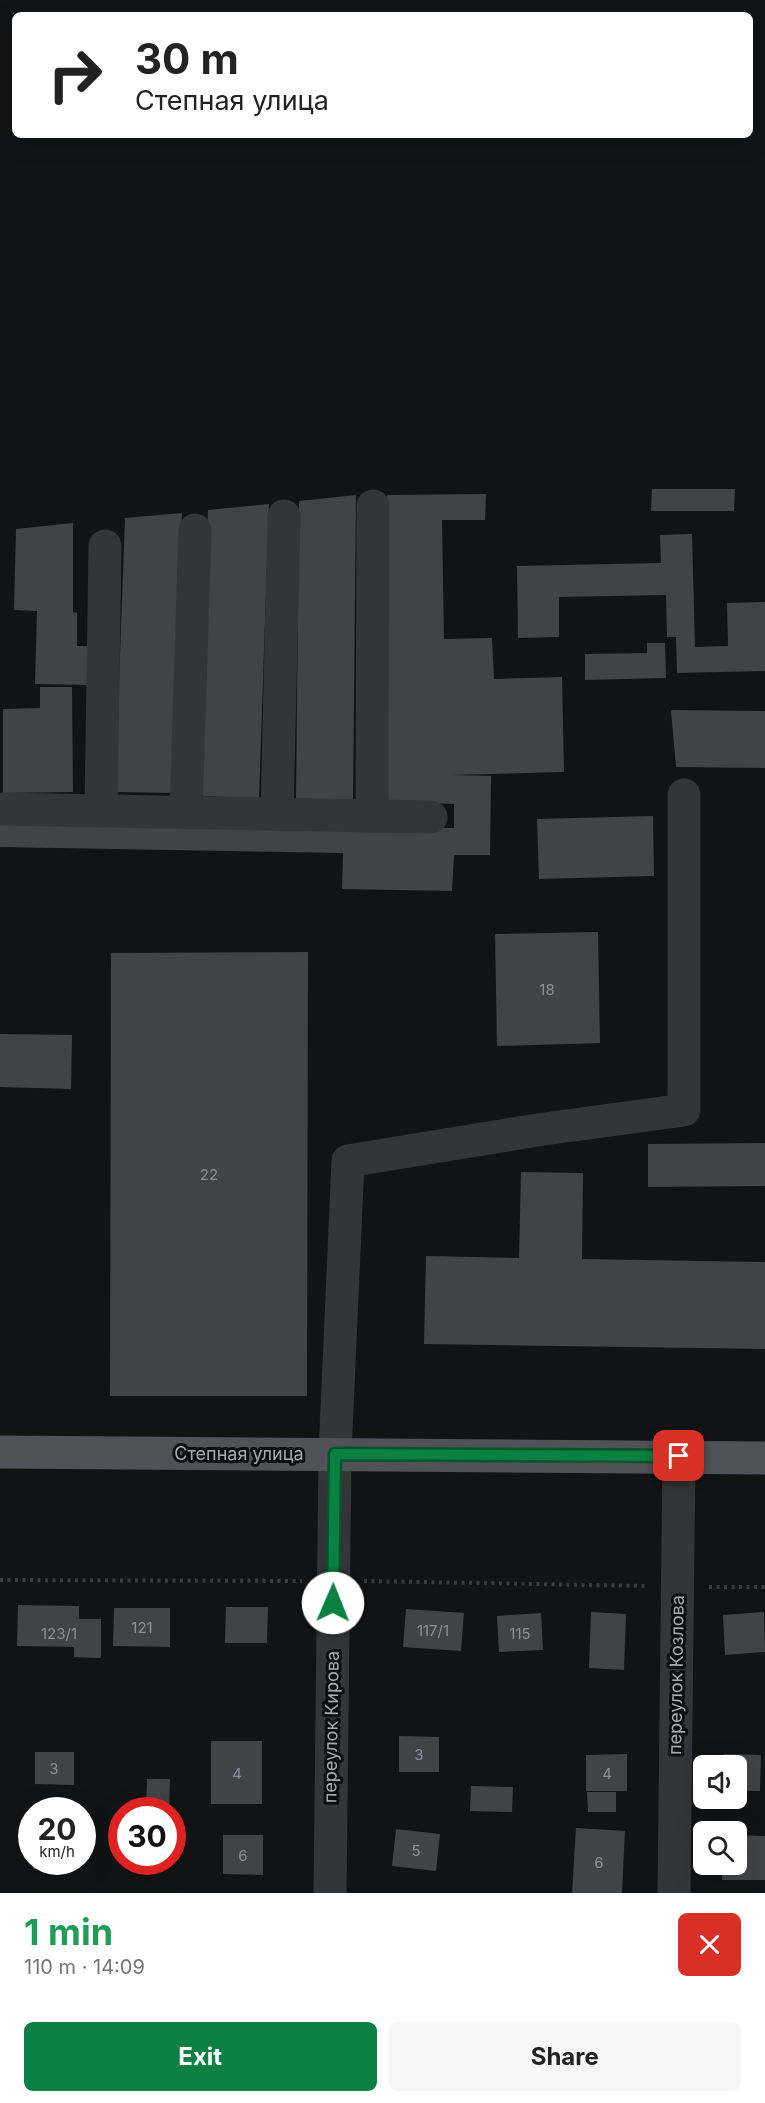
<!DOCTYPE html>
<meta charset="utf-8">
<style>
body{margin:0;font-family:Inter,sans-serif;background:#f6f6f6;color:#222;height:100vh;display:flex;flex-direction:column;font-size:22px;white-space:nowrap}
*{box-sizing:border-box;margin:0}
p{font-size:20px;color:#767676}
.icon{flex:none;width:33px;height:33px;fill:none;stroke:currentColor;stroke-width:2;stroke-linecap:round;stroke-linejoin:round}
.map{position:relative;height:1893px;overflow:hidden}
.sheet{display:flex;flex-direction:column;background:#fff;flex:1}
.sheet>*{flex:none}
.banner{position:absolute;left:12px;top:12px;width:741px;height:126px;border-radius:9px;box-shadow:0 6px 24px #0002;background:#fff;color:#222;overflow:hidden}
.fabs{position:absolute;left:693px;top:1755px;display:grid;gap:12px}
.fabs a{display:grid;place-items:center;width:54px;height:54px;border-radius:9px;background:#fff;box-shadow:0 6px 24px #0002;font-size:30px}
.speed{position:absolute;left:18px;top:1797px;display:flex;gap:12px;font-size:30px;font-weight:700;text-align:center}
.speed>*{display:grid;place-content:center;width:78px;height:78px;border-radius:50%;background:#fff;box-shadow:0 6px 24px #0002;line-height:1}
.speed small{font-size:15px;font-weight:400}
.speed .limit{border:9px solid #d22;background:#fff;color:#111}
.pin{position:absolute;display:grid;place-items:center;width:51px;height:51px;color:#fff;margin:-26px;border-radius:12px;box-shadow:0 3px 9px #0006}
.me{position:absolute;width:66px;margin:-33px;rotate:1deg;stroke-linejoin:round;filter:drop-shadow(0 0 4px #0008)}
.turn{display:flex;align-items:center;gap:21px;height:126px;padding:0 24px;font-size:27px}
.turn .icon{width:78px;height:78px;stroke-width:2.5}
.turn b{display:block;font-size:42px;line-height:51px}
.round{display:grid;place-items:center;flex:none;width:63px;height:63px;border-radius:9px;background:#f6f6f6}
.headline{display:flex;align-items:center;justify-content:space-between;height:102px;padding:0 24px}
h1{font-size:36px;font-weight:700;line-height:45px;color:#1e9e55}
.button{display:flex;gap:12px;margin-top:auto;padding:12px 24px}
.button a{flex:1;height:69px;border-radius:9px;background:#0b8043;color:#fff;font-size:24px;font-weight:700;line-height:69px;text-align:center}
.button a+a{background:#f6f6f6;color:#222}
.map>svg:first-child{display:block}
.building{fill:#414347}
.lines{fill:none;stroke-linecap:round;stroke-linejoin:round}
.path{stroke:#3a3c40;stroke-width:4;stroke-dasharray:3 4.5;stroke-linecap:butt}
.minor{stroke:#343539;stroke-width:33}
.major{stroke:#505258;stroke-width:33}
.route-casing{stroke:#07532c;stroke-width:15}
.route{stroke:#0b8043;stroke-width:10}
.labels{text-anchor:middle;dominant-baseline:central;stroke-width:6;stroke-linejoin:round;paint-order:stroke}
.number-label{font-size:15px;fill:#8b9199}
.street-label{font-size:18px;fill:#a4abb4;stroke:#0e0e0f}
</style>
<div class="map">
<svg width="765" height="1893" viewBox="0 0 765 1893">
<rect width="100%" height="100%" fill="#121314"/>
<g class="building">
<path d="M652,489H735L734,511H651Z"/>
<path d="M486,494L485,520H442L444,639L492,638L494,679L562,677L564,772L453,775L491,776L490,855H454L452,891L342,889L343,853L0,847V819L454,828V804L383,801L387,495Z"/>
<path d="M356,495L353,800L296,799L299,501Z"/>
<path d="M269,504L259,798L198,796L208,510Z"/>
<path d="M182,513L173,793L115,792L125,518Z"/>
<path d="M73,523V612L77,613V646H90L89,685L35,684L37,611L14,610L16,529Z"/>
<path d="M692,534L695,647L728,646L727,603L765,602V671L677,673L676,637H667L666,595L559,597V637L518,638L517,566L661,563L660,535Z"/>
<path d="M647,643H665L666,678L585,680V654L647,653Z"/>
<path d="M40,687H72L73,792L3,793V709L40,708Z"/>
<path d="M671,710L765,711V768L676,767Z"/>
<path d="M653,816L654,876L539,879L537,819Z"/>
<path d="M598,932L600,1043L497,1046L495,934Z"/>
<path d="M308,952L307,1396H110L111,953Z"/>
<path d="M0,1034L72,1035L71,1089L0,1087Z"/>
<path d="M765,1143V1186L648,1187V1144Z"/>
<path d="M521,1172L583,1173L582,1259L765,1262V1349L424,1344L426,1256L519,1258Z"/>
<path d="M18,1605L79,1606V1619H101V1658L74,1657V1647L17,1646Z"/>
<path d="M226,1607H268L267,1643H225Z"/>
<path d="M114,1608H170V1647L113,1646Z"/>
<path d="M406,1609L464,1613L461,1651L403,1647Z"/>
<path d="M591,1612L626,1614L624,1670L589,1668Z"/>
<path d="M764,1612L765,1652L725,1655L723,1615Z"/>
<path d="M541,1613L543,1650L499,1652L497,1616Z"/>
<path d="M399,1736L439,1737V1772H399Z"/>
<rect x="211" y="1741" width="51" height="63"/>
<path d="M35,1752H74V1785L35,1784Z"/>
<path d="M627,1754V1791H586V1755Z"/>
<path d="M724,1754L761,1755L760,1791H736V1766H724Z"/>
<path d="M147,1779H170L169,1810H146Z"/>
<path d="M471,1786L513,1787L512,1812L470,1811Z"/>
<path d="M587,1792H616V1812H588Z"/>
<path d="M576,1828L625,1831L622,1893H572Z"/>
<path d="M396,1829L440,1834L436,1871L392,1866Z"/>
<path d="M223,1835H263V1875L223,1874Z"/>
<path d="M736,1835L765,1836V1880H722V1864H736Z"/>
<rect x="33" y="1862" width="39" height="7"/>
</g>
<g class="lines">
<g class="path">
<path d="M0,1580L302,1581"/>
<path d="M364,1581L647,1586"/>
<path d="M709,1587H765"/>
</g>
<g class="minor">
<path d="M0,809L431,817"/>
<path d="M101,811L105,546"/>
<path d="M186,813L195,530"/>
<path d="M277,814L284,516"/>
<path d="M372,816L373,506"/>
<path d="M330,1893L335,1454L348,1161L537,1130L684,1110V795"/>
<path d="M674,1893L679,1456"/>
</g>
<path class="major" d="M0,1452L765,1458"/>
</g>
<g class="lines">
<g class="route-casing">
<path id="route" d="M333,1603L335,1454L679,1456"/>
</g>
<use href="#route" class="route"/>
</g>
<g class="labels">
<g class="number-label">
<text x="547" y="989">18</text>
<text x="209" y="1174">22</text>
<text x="142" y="1627">121</text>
<text x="433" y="1630">117/1</text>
<text x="59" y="1633">123/1</text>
<text x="520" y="1633">115</text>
<text x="419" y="1754">3</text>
<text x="54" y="1768">3</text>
<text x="237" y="1773">4</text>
<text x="607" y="1773">4</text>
<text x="416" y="1850">5</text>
<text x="243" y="1855">6</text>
<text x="599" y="1862">6</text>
</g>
<g class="street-label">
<text x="239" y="1453">Степная улица</text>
<text transform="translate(676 1675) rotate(-89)">переулок Козлова</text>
<text transform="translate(331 1727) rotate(-89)">переулок Кирова</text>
</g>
</g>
</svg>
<div class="fabs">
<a><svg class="icon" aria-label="sound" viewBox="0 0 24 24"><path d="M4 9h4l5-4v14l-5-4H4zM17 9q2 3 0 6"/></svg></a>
<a><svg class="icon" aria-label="search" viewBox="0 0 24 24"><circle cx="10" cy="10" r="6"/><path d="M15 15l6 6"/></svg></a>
</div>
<div class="speed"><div>20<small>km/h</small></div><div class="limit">30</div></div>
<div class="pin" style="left:679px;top:1456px;background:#d93025"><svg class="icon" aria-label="arrive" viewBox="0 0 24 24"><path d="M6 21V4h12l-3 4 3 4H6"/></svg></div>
<svg class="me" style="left:333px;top:1603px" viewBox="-20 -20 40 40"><circle r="19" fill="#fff"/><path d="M0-13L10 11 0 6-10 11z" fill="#0b8043"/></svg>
<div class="banner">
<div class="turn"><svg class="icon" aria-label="right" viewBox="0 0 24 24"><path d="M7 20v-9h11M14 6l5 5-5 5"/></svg><div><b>30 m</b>Степная улица</div></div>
</div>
</div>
<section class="sheet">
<div class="headline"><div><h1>1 min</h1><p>110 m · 14:09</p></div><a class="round" style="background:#d93025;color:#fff"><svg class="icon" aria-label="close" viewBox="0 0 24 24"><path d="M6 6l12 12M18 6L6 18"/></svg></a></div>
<div class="button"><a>Exit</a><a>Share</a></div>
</section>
